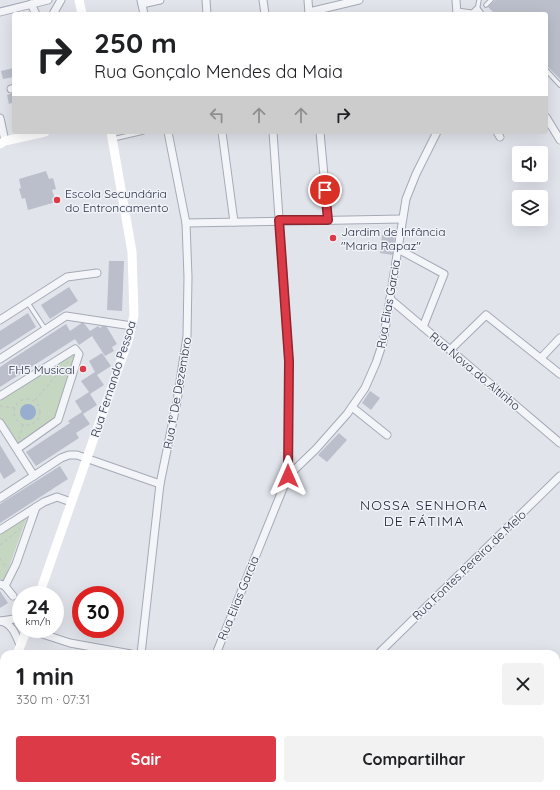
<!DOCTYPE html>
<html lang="pt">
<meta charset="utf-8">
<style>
body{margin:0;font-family:Quicksand,sans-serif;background:#f2f2f2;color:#202124;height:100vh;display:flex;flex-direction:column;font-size:15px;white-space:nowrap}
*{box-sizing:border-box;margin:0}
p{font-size:13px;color:#757577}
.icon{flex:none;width:22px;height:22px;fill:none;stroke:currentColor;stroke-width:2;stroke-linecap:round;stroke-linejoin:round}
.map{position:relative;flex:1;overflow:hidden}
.side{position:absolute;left:0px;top:650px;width:560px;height:140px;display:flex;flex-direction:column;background:#fff;border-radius:12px 12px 0 0;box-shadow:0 4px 16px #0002}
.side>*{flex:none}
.guide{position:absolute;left:12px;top:12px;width:536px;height:122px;border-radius:4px;box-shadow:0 4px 16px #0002;background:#fff;color:#202124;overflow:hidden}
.controls{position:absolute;left:512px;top:146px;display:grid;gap:8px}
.controls a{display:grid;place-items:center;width:36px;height:36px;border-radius:4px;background:#fff;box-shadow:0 4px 16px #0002;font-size:20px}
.speed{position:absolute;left:12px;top:586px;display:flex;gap:8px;font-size:20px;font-weight:700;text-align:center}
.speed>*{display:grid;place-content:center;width:52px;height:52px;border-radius:50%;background:#fff;box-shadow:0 4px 16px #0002;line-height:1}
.speed small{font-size:10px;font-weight:400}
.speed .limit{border:6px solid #d22;background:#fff;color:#111}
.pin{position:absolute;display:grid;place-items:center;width:34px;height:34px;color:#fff;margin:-17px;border:2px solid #fff;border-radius:50%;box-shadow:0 1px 4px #0007}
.me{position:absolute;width:44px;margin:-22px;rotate:0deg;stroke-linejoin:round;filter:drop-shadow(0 0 3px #0008)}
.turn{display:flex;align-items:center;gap:14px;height:84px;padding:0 16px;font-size:18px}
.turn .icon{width:52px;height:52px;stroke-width:2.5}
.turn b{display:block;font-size:28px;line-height:34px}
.lanes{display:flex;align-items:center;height:38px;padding:0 16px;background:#0003;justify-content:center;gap:20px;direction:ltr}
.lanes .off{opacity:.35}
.round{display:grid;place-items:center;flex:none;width:42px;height:42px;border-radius:4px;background:#f2f2f2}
.overview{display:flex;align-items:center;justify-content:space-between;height:68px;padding:0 16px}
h1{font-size:24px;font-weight:800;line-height:30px}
.cta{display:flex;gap:8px;margin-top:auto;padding:8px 16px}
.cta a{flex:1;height:46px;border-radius:4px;background:#db3a46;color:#fff;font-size:16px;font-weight:800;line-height:46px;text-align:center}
.cta a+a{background:#f2f2f2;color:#202124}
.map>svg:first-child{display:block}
.green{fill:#c5d6c1}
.water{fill:#98aece}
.building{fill:#babfcb}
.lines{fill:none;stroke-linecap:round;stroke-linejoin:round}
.lane-casing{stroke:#a5aab6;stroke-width:5.5}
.street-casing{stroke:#a5aab6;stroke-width:9}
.path{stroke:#bfc2ca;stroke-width:1;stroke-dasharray:3 3;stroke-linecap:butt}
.lane{stroke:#f4f5f9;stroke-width:3.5}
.street{stroke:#f4f5f9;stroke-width:7}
.secondary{stroke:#fff;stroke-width:9}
.route-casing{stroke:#8e262e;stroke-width:10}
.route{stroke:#db3a46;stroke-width:7}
.poi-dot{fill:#db3a46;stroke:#f1f3f8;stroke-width:1.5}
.labels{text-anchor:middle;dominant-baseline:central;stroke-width:3;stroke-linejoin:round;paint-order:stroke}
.poi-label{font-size:12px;fill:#273044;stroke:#f1f3f8;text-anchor:start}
.street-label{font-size:12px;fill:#273044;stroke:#f1f3f8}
.quarter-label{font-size:14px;letter-spacing:1px;fill:#1a2135;stroke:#f1f3f8}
</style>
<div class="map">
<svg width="560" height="790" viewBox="0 0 560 790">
<rect width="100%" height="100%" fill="#e1e4eb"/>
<g class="green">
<path d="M74,351L77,356L57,419L17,447L0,419V398Z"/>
<path d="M28,514L4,581L0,579V532Z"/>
</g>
<circle class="water" cx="28" cy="412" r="8"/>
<g class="building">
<path d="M495,0H560V79L546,65V14H495L488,7Z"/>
<path d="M14,68V77L3,79L1,71Z"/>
<path d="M14,93V102L9,104L7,95Z"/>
<path d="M46,171L49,179L53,178L56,189L52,190L56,202L28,210L25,198L22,199L19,189L21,188L19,179Z"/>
<path d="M382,235L395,236L393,255L380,253Z"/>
<path d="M109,261H124L122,311L107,310Z"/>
<path d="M69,287L78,301L50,319L41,305Z"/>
<path d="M28,313L36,327L0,350V331Z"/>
<path d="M83,322L90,331L98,326L100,328L105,324L117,344L112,347L114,351L105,356L92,336L79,345L75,339L0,387V367L66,324L70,331Z"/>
<path d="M102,353L111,366L97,375L104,385L90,394L97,405L83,414L90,424L76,433L79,438L36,466L26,452L70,423L68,421L82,412L75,401L89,392L81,381L95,372L89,361Z"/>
<path d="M370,391L380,398L371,410L362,403Z"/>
<path d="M339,433L347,440L327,462L318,455Z"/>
<path d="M0,445L16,471L4,479L0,472Z"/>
<path d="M60,466L68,479L0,523V504Z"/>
<path d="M0,591L8,603L0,608Z"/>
</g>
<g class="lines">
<g class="lane-casing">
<g id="lane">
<path d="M486,5L491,0"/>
<path d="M477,11L479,0"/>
<path d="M546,70L560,85"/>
<path d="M113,139L143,132"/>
<path d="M28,303L45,329"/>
</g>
</g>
<g class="street-casing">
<g id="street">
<path d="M141,0L144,14"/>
<path d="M206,0L207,14"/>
<path d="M263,0L265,14"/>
<path d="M308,0L309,14"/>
<path d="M456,0L457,14"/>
<path d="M31,4L36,14"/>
<path d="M142,4L160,0"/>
<path d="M0,12L48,0"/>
<path d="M309,12L359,0"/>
<path d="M457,12L472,14"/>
<path d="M53,14L61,0"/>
<path d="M473,14L477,10L480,14"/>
<path d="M11,89L14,88"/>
<path d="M546,117L560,140"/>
<path d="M0,118L5,141"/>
<path d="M222,132L234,222"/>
<path d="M273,132L289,361L288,476"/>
<path d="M320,132L328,220"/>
<path d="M497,132L500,137"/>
<path d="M186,223L402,219"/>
<path d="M398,249L444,274L423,327"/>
<path d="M390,299L560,443"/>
<path d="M0,320L67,277L97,273"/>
<path d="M450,350L486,315L560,374"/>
<path d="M541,358L560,338"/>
<path d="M0,359L66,316L132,326"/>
<path d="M0,396L75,349L79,354L58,420L17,449"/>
<path d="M352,407L387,435"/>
<path d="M0,423L34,476"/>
<path d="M0,498L61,458L69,455H77L160,484"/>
<path d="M0,530L44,502L57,497L71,502"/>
<path d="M0,584L5,586L13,596"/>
<path d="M5,586L16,564L36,507"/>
<path d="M0,621C12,623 16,635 20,645"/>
<path d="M1,621L21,618"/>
<path d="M27,629L70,643L131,654"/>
<path d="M141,654L160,484L177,401L187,336L188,277L186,223L168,132"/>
<path d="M216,654L288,476L316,449L347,414L365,388L376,363L383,342L406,199L416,174L437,132"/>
<path d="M378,654L560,476"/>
<path d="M0,752H4"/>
<path d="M162,790L163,786"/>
<path d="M238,790L242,786"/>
</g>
</g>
<g class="path">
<circle cx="27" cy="412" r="13"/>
<path d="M35,400L68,362"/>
<path d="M0,406L15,408"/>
<path d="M19,439L23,424"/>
<path d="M0,545L21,528"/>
<path d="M0,558L6,568"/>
</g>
<use href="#lane" class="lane"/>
<use href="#street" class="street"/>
<g class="secondary">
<path d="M79,0L82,14"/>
<path d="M0,144L5,141L45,132"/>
<path d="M39,595L129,338L134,315L132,252L111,132"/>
<path d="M17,654L27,629"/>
<path d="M0,700L4,689"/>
</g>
</g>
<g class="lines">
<g class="route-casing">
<path id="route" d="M288,476L289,361L279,220H328L325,190"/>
</g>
<use href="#route" class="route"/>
</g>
<g class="poi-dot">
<circle cx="57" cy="200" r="4"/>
<circle cx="333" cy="238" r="4"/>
<circle cx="83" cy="369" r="4"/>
</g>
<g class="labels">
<g class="poi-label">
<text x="65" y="193">Escola Secundária<tspan x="65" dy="14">do Entroncamento</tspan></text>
<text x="341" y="231">Jardim de Infância<tspan x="341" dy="14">"Maria Rapaz"</tspan></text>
<text x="75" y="369" text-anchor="end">FH5 Musical</text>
</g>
<g class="street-label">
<text transform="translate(388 304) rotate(-80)">Rua Elias Garcia</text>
<text transform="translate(475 371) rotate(40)">Rua Nova do Altinho</text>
<text transform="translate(113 379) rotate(-72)">Rua Fernando Pessoa</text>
<text transform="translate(177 393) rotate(-80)">Rua 1º De Dezembro</text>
<text transform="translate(469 565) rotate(-44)">Rua Fontes Pereira de Melo</text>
<text transform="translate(238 598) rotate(-68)">Rua Elias Garcia</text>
</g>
<g class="quarter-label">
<text x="424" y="505">NOSSA SENHORA<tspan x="424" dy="16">DE FÁTIMA</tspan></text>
</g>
</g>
</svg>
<div class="controls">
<a><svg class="icon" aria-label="sound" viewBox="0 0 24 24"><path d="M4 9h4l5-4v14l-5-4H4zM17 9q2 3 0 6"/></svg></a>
<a><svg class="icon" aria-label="layers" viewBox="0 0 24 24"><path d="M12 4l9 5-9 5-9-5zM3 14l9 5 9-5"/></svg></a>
</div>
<div class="speed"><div>24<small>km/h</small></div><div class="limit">30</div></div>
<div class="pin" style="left:325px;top:190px;background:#d93025"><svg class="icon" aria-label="arrive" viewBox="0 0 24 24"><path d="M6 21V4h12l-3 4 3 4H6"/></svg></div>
<svg class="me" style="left:288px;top:476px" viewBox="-20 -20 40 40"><path d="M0-17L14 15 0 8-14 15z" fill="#db3a46" stroke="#fff" stroke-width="4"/></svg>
<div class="guide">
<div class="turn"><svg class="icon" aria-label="right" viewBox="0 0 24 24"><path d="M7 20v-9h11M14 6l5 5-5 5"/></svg><div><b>250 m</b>Rua Gonçalo Mendes da Maia</div></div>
<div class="lanes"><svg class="icon off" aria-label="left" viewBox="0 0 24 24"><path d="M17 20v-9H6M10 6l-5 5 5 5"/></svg><svg class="icon off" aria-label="ahead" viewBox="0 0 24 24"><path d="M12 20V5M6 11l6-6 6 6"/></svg><svg class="icon off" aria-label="ahead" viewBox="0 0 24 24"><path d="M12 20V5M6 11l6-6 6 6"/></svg><svg class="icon" aria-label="right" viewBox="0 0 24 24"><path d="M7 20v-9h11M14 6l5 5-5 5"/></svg></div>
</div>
<section class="side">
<div class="overview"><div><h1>1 min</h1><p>330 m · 07:31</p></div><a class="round"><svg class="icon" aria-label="close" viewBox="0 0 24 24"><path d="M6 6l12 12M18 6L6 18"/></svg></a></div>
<div class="cta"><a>Sair</a><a>Compartilhar</a></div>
</section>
</div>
